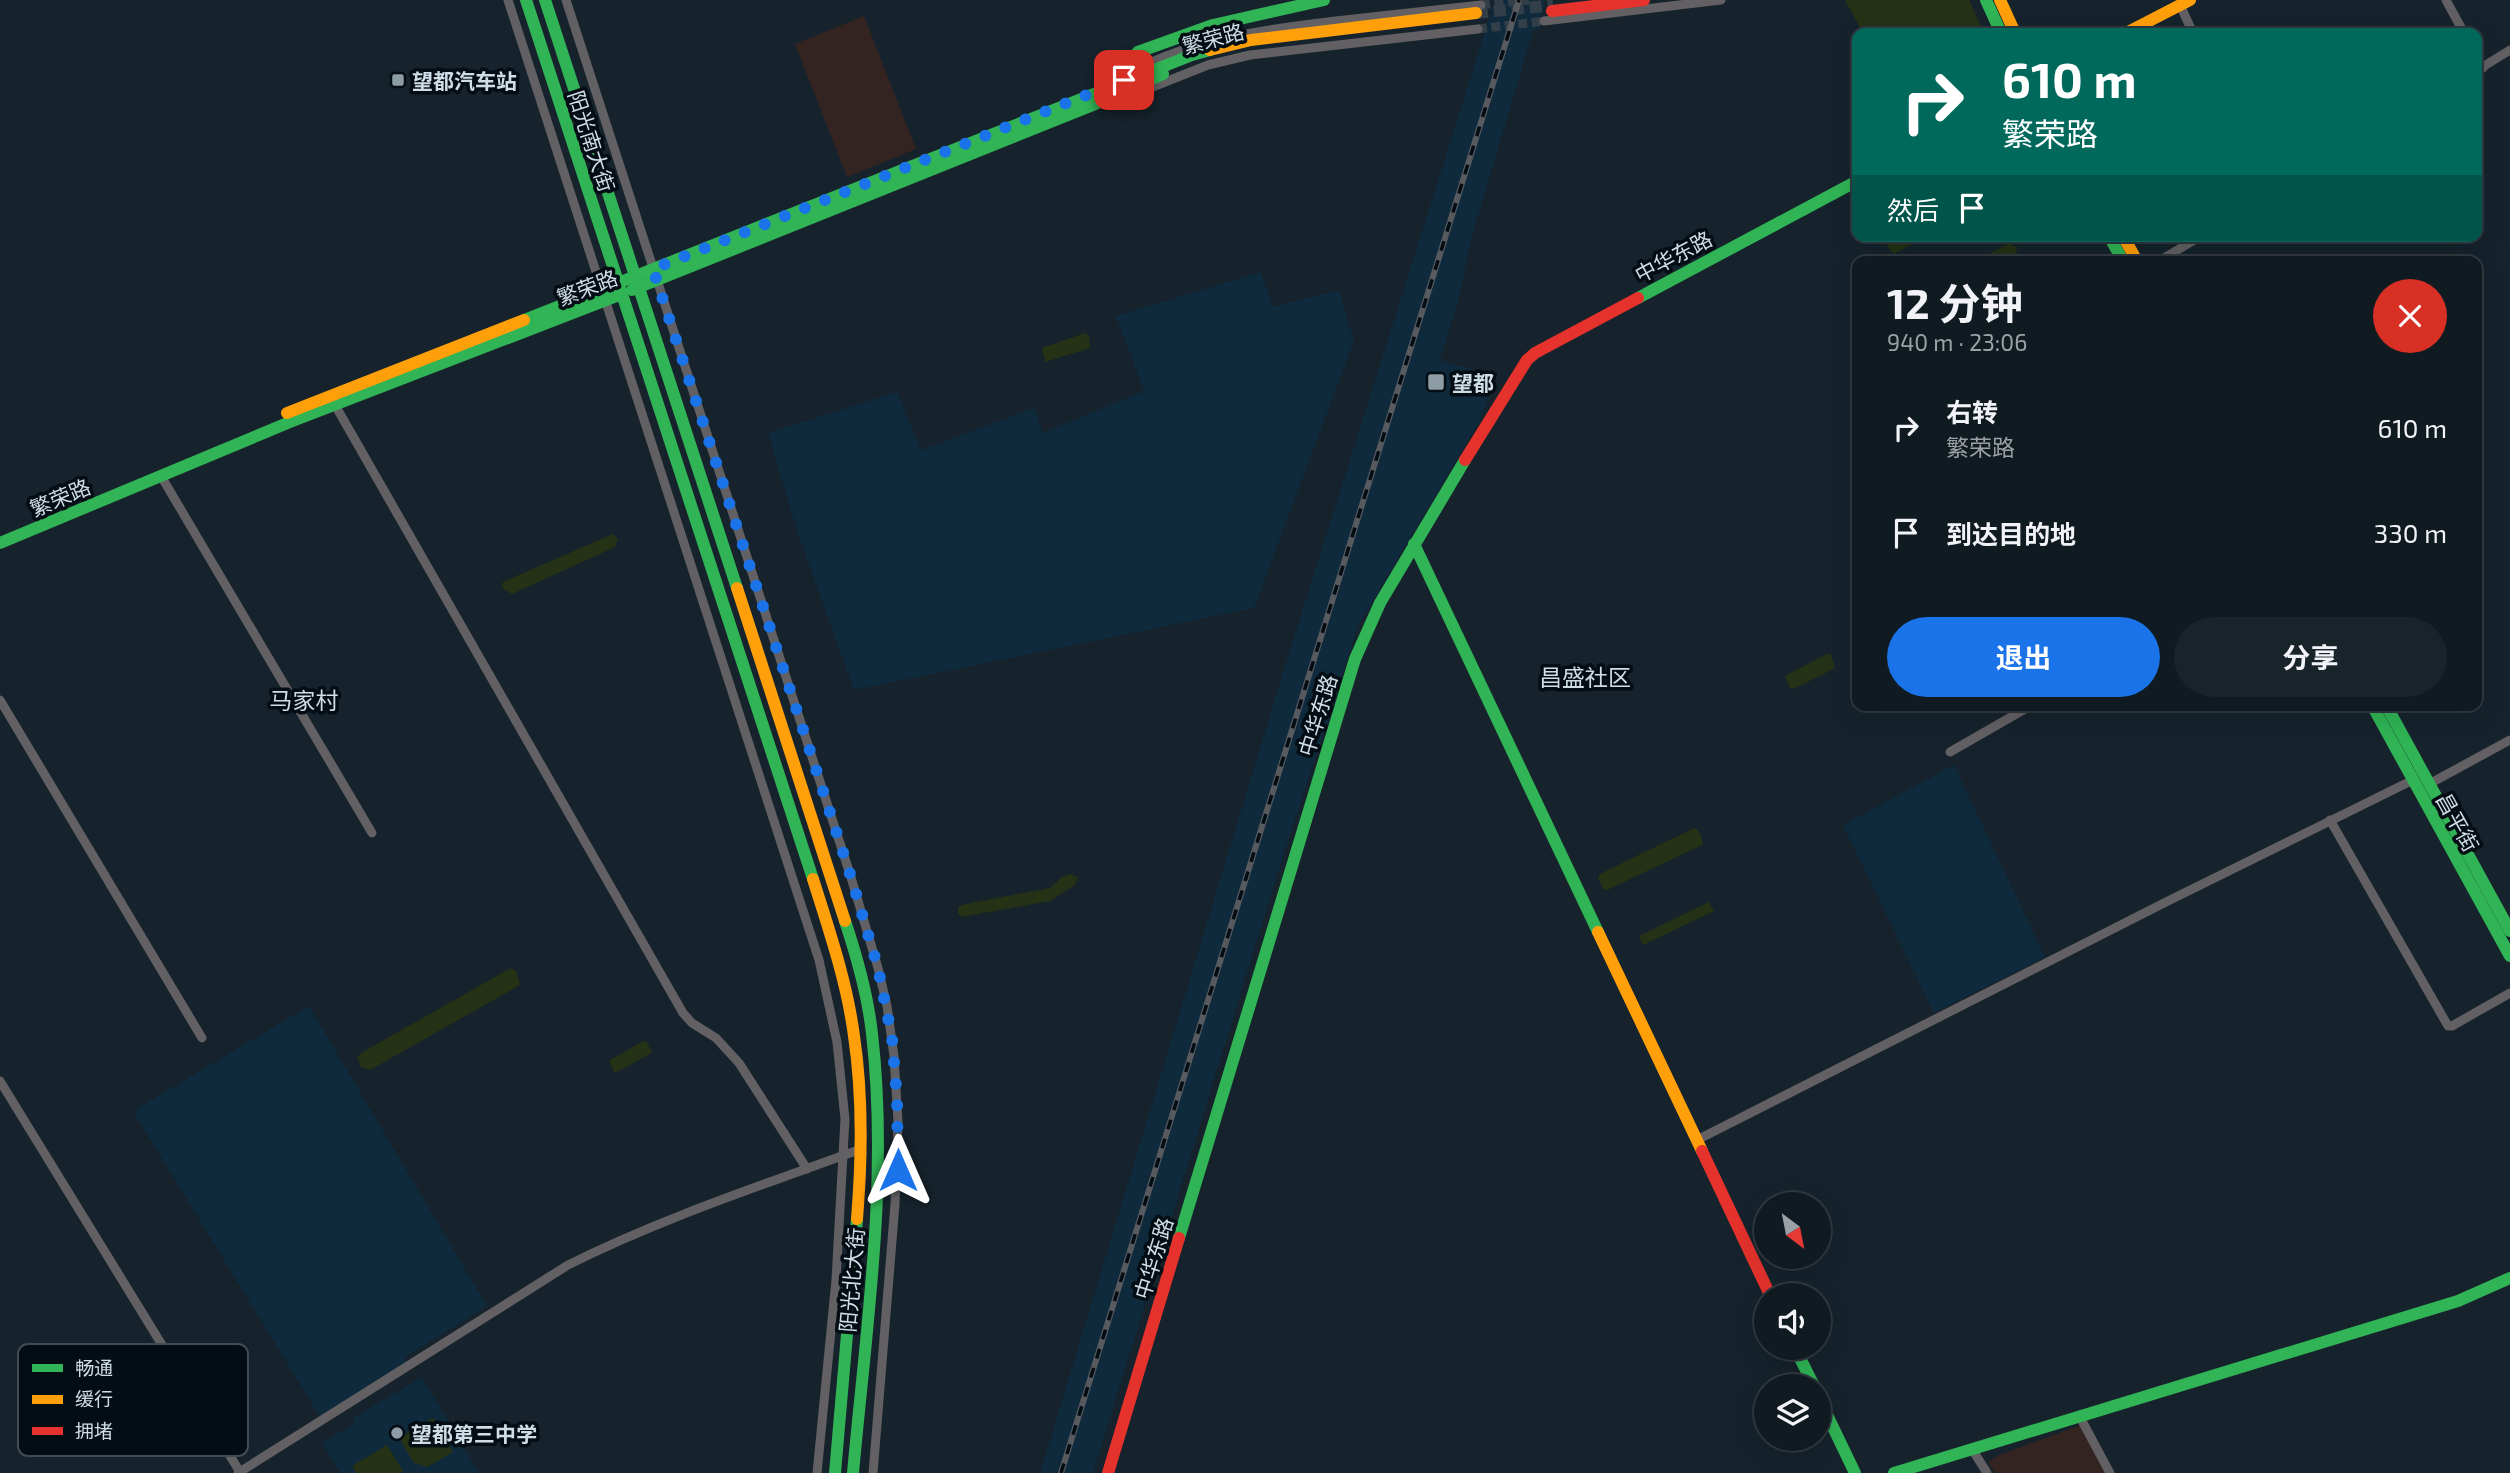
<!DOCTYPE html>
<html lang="zh">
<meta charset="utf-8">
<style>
body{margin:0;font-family:"Exo 2","Noto Sans SC",sans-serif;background:#19232a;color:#f1f3f6;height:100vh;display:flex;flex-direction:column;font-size:26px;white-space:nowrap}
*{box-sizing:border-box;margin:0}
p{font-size:23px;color:#9ca1a5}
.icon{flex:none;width:38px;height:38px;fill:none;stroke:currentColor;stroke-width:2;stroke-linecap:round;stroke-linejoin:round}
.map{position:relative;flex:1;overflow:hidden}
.drawer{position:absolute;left:1852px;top:256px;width:630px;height:455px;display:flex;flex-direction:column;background:#101a21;border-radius:14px;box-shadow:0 7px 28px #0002,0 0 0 2px #30383f}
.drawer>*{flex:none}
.top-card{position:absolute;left:1852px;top:28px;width:630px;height:214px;border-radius:14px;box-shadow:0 7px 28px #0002,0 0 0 2px #30383f;background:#00695c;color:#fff;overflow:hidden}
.needle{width:46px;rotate:148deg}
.buttons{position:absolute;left:1754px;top:1192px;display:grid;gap:14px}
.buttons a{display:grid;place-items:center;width:77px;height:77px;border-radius:50%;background:#101a21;box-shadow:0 7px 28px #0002,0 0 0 2px #30383f;font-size:35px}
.pin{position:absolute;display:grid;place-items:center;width:60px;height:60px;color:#fff;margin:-30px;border-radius:14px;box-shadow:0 4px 10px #0006}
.me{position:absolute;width:77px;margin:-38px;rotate:0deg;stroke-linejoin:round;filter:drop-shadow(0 0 5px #0008)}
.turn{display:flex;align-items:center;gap:24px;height:147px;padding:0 35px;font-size:32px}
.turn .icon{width:91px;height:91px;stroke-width:2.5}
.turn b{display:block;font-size:49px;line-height:60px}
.then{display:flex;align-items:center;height:66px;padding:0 35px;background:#0003;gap:14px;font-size:26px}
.round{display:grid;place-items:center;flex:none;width:74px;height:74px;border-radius:37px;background:#19232a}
.overview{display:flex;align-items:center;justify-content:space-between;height:119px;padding:0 35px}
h1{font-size:42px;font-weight:700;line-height:52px}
.button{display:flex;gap:14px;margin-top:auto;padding:14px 35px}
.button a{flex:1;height:80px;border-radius:42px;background:#1a73e8;color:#fff;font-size:28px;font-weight:700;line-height:80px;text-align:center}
.button a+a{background:#19232a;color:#f1f3f6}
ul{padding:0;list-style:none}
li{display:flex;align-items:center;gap:21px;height:105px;padding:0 35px}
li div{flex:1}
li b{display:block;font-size:26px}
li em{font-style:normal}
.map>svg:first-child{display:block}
.commercial{fill:#332422}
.built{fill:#0e2a3c}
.green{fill:#253215}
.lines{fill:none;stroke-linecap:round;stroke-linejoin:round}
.street-tunnel{stroke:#323f48;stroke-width:9;stroke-dasharray:9 4.5;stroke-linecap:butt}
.secondary-tunnel{stroke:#323f48;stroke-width:12;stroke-dasharray:12 6;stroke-linecap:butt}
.street{stroke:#626062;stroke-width:9}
.fast{stroke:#30b455;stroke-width:12}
.slow{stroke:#ff9f0a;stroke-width:12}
.jam{stroke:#e5322d;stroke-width:12}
.rail-casing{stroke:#575a5f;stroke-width:6}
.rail{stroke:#040d13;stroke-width:3.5;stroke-dasharray:10;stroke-linecap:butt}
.route{stroke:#1a73e8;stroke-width:12;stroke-dasharray:0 21.6}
.poi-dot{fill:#8e9ca6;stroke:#040d13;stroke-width:2.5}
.labels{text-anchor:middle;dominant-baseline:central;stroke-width:7;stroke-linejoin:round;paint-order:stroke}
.street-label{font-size:21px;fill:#cfdde7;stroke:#040d13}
.poi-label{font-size:21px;font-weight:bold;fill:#cfdde7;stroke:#040d13;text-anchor:start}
.neighbourhood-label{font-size:23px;fill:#cfdde7;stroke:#040d13}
.key{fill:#040d13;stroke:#414b53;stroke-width:2}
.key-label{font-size:19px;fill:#cfdde7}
</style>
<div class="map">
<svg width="2510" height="1473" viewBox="0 0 2510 1473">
<rect width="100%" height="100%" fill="#16232c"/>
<g class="commercial">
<path d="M864,16L916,149L847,177L795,44Z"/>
<path d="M2081,1425L2106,1473H1995L1988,1462L1999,1455Z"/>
</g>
<g class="built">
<path d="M1495,0H1545L1540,28L1533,31L1471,240L1458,302L1440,360L1497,377L1482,417L1358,626L1274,885L1093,1473H1040L1284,669Z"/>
<path d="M1261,272L1273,307L1339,290L1354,341L1254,608L854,690L798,534L768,433L897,392L921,450L1034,408L1043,433L1144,391L1116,316Z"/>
<path d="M1954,765L2045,957L1934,1013L1843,825Z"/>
<path d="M309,1006L487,1306L405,1357L407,1361L320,1417L133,1111Z"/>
<path d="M422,1377L479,1473H340L322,1443L355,1423L353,1418Z"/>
</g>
<g class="green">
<path d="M1845,0H1969L1984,33H1863Z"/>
<path d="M1899,236H1927L1894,254L1887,246L1888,243Z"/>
<path d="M2010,243L2017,248L2016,254L2003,261H1976Z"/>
<path d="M1085,333L1089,336L1090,348L1045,362L1042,348Z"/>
<path d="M613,534L618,540L615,547L512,594L502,588L503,582Z"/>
<path d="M1827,654H1831L1835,668L1793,689L1790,688L1785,676Z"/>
<path d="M1694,828L1698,830L1703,841L1702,845L1607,890L1603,889L1598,877L1600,874Z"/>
<path d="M1071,874L1078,877L1075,885L1050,901L962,917L958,913V907L961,905L1050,888L1062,877Z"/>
<path d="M1709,902L1714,911L1643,945L1639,936Z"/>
<path d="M511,968L516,971L520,985L370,1070L361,1067L357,1057L361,1053Z"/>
<path d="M643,1041L647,1042L652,1053L615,1073L609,1061Z"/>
<path d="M433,1418L453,1452L427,1467L414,1463L399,1438Z"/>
<path d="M387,1445L403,1471L401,1473H356L352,1466Z"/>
</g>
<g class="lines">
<g class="street-tunnel">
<path d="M1481,5L1529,0"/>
<path d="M1478,29L1544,21"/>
</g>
<path class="secondary-tunnel" d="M1476,13L1553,5"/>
<g class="street">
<path d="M508,0L819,960L837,1042L845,1119L836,1280L817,1473"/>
<path d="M566,0L850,874L878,968L887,1006L894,1056L898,1122L895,1204L873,1473"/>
<path d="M2446,0L2464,33"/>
<path d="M2180,5L2193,33"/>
<path d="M1544,21L1721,0"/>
<path d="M2476,56L2483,68"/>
<path d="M2476,71L2510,50"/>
<path d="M1115,81C1183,40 1259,30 1336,21C1384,16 1432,10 1481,5"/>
<path d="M1139,85L1150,88L1208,65L1250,55L1478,29"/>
<path d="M2159,261L2201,236"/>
<path d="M335,405L683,1013L692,1023L716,1038L739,1063L807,1169"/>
<path d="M161,476L372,833"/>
<path d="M0,700L202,1038"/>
<path d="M1950,752L2032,705"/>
<path d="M2429,784L2510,740"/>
<path d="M2330,820L2448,1026H2452L2510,993"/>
<path d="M0,1081L240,1472"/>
<path d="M1697,1140L2166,902L2413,780"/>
<path d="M2080,1417L2110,1473"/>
<path d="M1972,1449L1987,1473"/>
<path d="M238,1473L568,1265C662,1218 763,1185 861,1149"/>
</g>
<g class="fast">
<path d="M526,0L813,879"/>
<path d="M545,0L737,588"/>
<path d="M1986,0L2001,33"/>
<path d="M1105,86L1138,52L1213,25L1324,0"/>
<path d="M2109,236L2123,261"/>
<path d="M618,283L1192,55L1210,50"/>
<path d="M632,290L1093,105L1163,74"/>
<path d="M1638,298L1857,181"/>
<path d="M524,320L618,283"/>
<path d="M0,543L290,422L622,294"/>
<path d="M1414,544L1598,932"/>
<path d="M2372,705L2510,956"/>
<path d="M2386,705L2510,931"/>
<path d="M845,921C857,957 868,996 872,1034C889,1180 866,1328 853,1473"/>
<path d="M1179,1238L1355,659L1380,603L1465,460"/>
<path d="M1795,1348L1814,1386"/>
<path d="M1818,1396L1855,1473"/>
<path d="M835,1473L857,1219"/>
<path d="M1894,1473L2458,1301L2510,1278"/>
</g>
<g class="slow">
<path d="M2000,0L2015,33"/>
<path d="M2126,33L2190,0"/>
<path d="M1210,50L1251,40L1476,13"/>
<path d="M2123,236L2137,261"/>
<path d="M287,413L524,320"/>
<path d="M737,588L845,921"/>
<path d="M813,879C829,930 847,982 854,1036C863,1096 862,1158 857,1219"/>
<path d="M1598,932L1702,1151"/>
</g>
<g class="jam">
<path d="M1552,11L1644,0"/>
<path d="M1465,460L1527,360L1535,353L1638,298"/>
<path d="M1702,1151L1770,1295"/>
<path d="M1108,1473L1179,1238"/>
</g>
<g class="rail-casing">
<path id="rail" d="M1061,1473L1519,0"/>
</g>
<use href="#rail" class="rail"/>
</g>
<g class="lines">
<path class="route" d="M898,1170L897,1098L892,1038L878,968L852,880L653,269L1124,80"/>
</g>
<g class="poi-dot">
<rect x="391" y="73" width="14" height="14" rx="3.5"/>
<rect x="1427" y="373" width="18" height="18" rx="3.5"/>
<circle cx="397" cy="1433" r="7"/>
</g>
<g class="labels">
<g class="street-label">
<text transform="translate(1213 38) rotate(-15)">繁荣路</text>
<text transform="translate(592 141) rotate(72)">阳光南大街</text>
<text transform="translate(1673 256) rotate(-28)">中华东路</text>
<text transform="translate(587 287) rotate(-21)">繁荣路</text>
<text transform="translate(60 497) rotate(-23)">繁荣路</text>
<text transform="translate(1317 715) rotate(-73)">中华东路</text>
<text transform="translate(2458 822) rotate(61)">昌平街</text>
<text transform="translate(1153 1258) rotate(-73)">中华东路</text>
<text transform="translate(851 1280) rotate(-85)">阳光北大街</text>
</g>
<g class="poi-label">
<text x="412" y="80">望都汽车站</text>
<text x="1452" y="382">望都</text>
<text x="411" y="1433">望都第三中学</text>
</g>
<g class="neighbourhood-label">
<text x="1585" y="677">昌盛社区</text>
<text x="304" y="700">马家村</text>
</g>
</g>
<rect x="18" y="1344" width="230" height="112" rx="10" class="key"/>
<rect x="32" y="1364" width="31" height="8" fill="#30b455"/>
<rect x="32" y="1395" width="31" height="9" fill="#ff9f0a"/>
<rect x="32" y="1427" width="31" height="8" fill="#e5322d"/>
<g class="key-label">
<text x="75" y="1375">畅通</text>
<text x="75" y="1406">缓行</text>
<text x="75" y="1438">拥堵</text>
</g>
</svg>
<div class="buttons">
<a><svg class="needle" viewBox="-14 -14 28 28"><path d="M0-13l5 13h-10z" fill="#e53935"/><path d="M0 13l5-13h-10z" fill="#9ca1a5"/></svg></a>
<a><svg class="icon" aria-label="sound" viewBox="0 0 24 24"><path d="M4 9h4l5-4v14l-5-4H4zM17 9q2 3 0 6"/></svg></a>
<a><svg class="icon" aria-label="layers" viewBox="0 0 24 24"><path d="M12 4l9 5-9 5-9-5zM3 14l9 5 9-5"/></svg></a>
</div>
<div class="pin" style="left:1124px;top:80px;background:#d93025"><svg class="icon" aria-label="arrive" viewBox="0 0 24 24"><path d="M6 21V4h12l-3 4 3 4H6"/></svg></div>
<svg class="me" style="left:898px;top:1170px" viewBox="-20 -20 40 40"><path d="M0-17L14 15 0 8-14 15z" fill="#1a73e8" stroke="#fff" stroke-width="4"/></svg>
<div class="top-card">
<div class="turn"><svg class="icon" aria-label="right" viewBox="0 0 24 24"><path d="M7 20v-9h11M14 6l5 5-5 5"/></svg><div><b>610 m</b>繁荣路</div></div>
<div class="then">然后<svg class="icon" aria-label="arrive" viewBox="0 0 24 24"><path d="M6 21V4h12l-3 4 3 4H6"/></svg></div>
</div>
<section class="drawer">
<div class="overview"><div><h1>12 分钟</h1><p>940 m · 23:06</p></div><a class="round" style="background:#d93025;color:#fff"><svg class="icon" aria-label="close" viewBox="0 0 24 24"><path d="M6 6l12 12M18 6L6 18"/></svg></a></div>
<ul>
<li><svg class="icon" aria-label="right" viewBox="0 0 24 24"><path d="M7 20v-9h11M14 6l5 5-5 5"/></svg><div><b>右转</b><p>繁荣路</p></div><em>610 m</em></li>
<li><svg class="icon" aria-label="arrive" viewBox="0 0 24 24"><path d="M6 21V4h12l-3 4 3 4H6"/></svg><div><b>到达目的地</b></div><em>330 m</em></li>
</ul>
<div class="button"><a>退出</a><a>分享</a></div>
</section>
</div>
